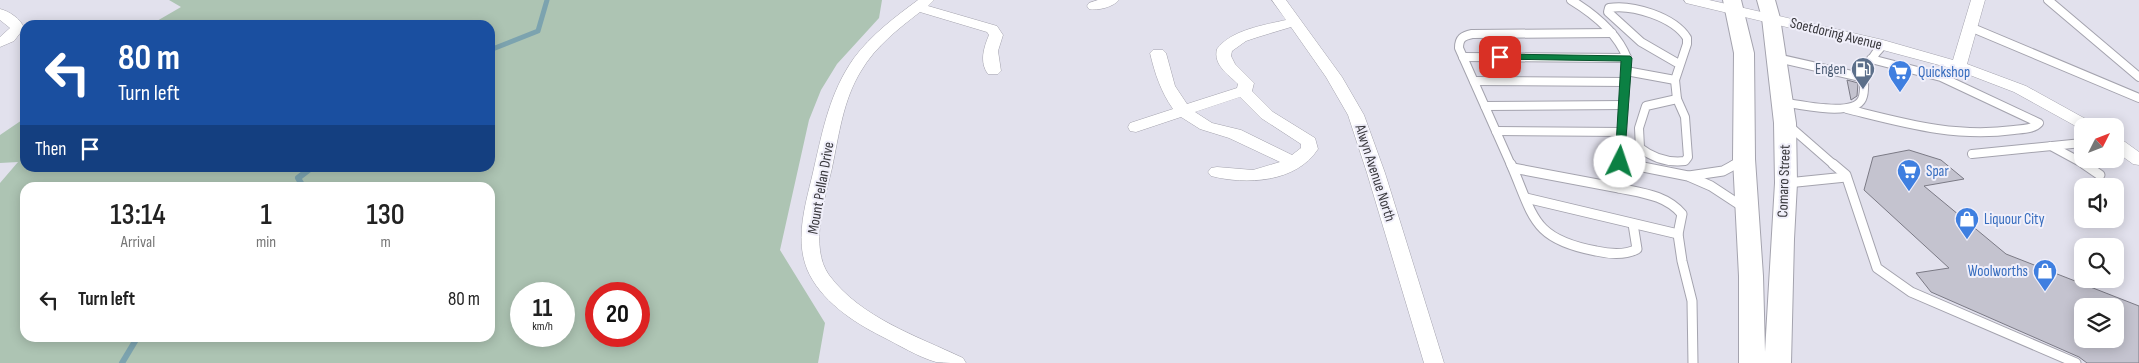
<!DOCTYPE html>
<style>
body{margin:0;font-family:"Sofia Sans Condensed",sans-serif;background:#f2f2f2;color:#222;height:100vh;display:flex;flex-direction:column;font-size:19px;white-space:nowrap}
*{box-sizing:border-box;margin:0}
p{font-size:16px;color:#767676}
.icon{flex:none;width:28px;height:28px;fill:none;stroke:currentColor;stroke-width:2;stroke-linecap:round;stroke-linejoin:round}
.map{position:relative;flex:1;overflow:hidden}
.panel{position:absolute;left:20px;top:182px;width:475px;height:160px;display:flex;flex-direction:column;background:#fff;border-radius:15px;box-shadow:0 2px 12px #0003}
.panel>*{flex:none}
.top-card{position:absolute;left:20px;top:20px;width:475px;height:152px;border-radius:15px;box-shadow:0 2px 12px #0003;background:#1a4fa0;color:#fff;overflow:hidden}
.needle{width:32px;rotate:48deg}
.controls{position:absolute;left:2074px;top:118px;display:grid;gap:10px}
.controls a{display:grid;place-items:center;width:50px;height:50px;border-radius:10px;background:#fff;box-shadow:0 2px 12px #0003;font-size:25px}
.speed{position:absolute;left:510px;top:282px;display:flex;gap:10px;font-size:25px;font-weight:700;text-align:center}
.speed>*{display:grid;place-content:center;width:65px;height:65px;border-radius:50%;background:#fff;box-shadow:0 2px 12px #0003;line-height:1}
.speed small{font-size:12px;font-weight:400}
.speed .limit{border:8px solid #d22;background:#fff;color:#111}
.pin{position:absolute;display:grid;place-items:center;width:42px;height:42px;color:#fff;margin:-21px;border-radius:10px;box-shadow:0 2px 8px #0006}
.me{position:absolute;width:55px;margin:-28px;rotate:4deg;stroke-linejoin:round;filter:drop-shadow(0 0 4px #0008)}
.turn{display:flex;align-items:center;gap:18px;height:105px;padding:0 15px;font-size:22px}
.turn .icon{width:65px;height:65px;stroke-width:2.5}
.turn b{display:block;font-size:35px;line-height:42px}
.then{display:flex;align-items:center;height:48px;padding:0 15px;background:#0003;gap:10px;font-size:19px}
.eta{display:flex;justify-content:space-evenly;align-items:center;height:85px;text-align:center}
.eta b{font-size:30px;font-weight:600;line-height:35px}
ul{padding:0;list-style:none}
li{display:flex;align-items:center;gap:15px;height:65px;padding:0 15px}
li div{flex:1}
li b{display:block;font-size:19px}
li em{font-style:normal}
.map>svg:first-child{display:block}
.green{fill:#adc4b3;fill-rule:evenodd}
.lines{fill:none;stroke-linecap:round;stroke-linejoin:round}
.stream-far1{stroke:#7ca3af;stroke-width:5}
.stream{stroke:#7ca3af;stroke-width:6}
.building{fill:#c4c3cf;stroke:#7b7a85;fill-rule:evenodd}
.service-far1-casing{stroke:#a4a3ae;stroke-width:10}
.service-casing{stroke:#a4a3ae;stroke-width:11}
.minor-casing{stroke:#a4a3ae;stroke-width:1}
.tertiary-casing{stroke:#a4a3ae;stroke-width:2}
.service-far1{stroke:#fff;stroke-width:8}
.service{stroke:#fff;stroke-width:9}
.minor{fill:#fff;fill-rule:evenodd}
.tertiary{fill:#fff;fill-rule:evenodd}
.route{fill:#0b8043;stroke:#07532c}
.labels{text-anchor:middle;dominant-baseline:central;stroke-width:4;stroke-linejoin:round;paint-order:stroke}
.street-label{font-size:15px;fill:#39383d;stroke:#f0effa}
.service-label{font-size:15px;fill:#4e5e75;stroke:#f0effa;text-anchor:end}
.shop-label{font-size:15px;fill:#366cbe;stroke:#f0effa;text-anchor:start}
</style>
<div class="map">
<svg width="2139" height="363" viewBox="0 0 2139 363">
<rect width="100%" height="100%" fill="#e2e1ed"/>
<path class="green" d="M169,0H882L879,18L837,64L821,90L809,120L780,250L825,323L818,363H0V183L18,162L0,163V135L25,118V168H490V25H150L181,7ZM25,188H490V338H25ZM521,294H564V336H521ZM596,294H639V336H596Z"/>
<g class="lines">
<path class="stream-far1" d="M490,50L538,31L547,0"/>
<g class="stream">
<path d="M304,188L298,178L311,168"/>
<path d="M122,363L137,338"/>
</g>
</g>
<g class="building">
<path d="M1847,80L1858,83L1857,96L1851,100Z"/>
<path d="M1909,150L1941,160L1964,179L1924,186L2006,254L2139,306V363H2087L2079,357L1931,292L1916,273L1949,268L1864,190L1873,157ZM2082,306H2115V339H2082Z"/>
</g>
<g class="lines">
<g class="service-far1-casing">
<g id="service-far1">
<path d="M1571,0C1594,14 1617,32 1627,58L1620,165"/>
<path d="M2048,0L2139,77"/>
<path d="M1970,27L2139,98"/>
<path d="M1463,57L1627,58"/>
<path d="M1777,58L1865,78"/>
<path d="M1626,71L1675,80L1687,44V38C1674,17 1632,4 1609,8L1608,12L1641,42L1679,64"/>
<path d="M1675,80L1677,99"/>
<path d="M1474,81L1625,82"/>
<path d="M1677,99L1685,117L1688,157L1685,161C1668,163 1653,158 1640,148L1639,128L1646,106Z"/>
<path d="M1783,102C1799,105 1854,117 1862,99C1865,93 1864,85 1864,79C1866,66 1874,54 1883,45"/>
<path d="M1485,106L1624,105"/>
<path d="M1847,109C1904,123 1954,138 2014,130C2022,129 2034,129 2039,123L1941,77L1871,59"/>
<path d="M1787,124L1834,165"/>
<path d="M1496,131L1622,132"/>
<path d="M2051,146L2086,165"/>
<path d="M1972,154L2082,143"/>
<path d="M1620,162L1634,165"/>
<path d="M1511,165L1459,48C1459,38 1463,36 1472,34L1612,33"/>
<path d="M1733,165L1742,160"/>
</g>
</g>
<g class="service-casing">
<g id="service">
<path d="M1511,164C1534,217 1532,239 1596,251C1609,254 1624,256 1637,249L1633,224"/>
<path d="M1620,164L1619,188C1642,193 1666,195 1682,214L1678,234L1682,261L1692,301L1693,363"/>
<path d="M1628,164L1688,176L1711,186L1743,207"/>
<path d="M1833,164L1846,175L1877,268L1911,292L2076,363"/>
<path d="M2084,164L2100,175"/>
<path d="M1513,168L1619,188"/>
<path d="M1689,176L1723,171L1736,164"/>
<path d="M1787,183L1846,177"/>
<path d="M1526,198L1678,234"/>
</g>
</g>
<g class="minor-casing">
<g id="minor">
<path d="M918,0H934L928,6L997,26L1003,35L998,51L1001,71L998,74H988C979,62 984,47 989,35L987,32L920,12C898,29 875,47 861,71C843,100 839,135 832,168C825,198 809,247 829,275C861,318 917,336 963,358L966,363C957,363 945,363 936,362C918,357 899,345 881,336C853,322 820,300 807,269C794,236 807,200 814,168C823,129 830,92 854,58C871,35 895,17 918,0Z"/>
<path d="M1098,0H1119C1113,7 1098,11 1089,9L1087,6L1089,3Z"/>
<path d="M1272,0H1286L1342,77L1364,115L1385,173L1444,363H1424L1367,173L1348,115L1326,77L1291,27L1258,37L1246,41L1232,51L1231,56L1235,64L1254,83L1252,91L1273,112L1315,138L1318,149C1296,183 1246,185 1211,176L1208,172L1211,168L1217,167L1253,170L1280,162L1229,138L1200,129L1181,117L1136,132L1130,131L1128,127L1130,123L1173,109C1161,92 1155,74 1150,53L1153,50H1163L1166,53L1175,86L1187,104L1237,88L1238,84C1228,74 1213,65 1217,49C1231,30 1264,25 1286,20ZM1240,97L1261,118L1301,144V148L1292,155L1241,130L1212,123L1195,112Z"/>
<path d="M1684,0H1709L1883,40L1953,60L1971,0H1985L1967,64L2026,86L2093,123L2095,126H2082L2081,129L2014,92L1954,69L1879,49L1686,3Z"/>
<path d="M0,9C9,11 21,19 24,28L14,41L0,47V37L10,28L0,20Z"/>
<path d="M2115,138L2121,139L2139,152V165L2133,164L2115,151Z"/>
</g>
</g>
<g class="tertiary-casing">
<path id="tertiary" d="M1723,0H1741L1754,53L1755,159L1763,276L1765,352L1775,183L1774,123L1762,18L1757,0H1775L1780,18L1796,123L1797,183L1794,239L1791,363H1739V276L1733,159L1734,53Z"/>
</g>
<use href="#service-far1" class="service-far1"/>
<use href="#service" class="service"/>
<use href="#minor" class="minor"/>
<use href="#tertiary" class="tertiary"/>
</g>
<path class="route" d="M1500,54L1630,56L1632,58L1624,164L1620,165L1615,162L1621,61L1496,59V55Z"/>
<defs>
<g id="fuel-pin" transform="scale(1.25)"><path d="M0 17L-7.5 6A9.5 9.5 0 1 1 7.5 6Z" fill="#5c6f8a" stroke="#f0effa"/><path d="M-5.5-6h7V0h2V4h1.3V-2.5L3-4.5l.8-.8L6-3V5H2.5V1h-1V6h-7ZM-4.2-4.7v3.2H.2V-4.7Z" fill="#fff"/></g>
<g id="supermarket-pin" transform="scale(1.25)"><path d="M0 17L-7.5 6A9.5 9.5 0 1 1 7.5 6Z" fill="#3f7fe0" stroke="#f0effa"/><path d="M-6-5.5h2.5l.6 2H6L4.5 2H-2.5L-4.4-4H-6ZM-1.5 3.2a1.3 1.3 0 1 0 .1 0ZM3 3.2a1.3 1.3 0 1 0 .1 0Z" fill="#fff"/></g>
<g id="shop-pin" transform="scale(1.25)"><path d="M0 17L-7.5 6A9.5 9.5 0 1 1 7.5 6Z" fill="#3f7fe0" stroke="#f0effa"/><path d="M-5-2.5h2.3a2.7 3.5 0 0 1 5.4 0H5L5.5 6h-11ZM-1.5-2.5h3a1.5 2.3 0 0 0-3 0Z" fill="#fff"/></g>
</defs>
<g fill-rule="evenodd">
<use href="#fuel-pin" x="1863" y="69"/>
<use href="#supermarket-pin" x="1900" y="72"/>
<use href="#supermarket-pin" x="1909" y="171"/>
<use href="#shop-pin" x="1967" y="219"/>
<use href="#shop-pin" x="2045" y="271"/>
</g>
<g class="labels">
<g class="street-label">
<text transform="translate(1836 34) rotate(14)">Soetdoring Avenue</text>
<text transform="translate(1375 173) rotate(72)">Alwyn Avenue North</text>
<text transform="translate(1784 181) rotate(-88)">Comaro Street</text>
<text transform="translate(821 188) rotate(-80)">Mount Pellan Drive</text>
</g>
<g class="service-label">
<text x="1846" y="69">Engen</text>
</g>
<g class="shop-label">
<text x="1918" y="72">Quickshop</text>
<text x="1926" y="171">Spar</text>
<text x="1984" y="219">Liquour City</text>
<text x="2028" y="271" text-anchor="end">Woolworths</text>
</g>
</g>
</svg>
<div class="controls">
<a><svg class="needle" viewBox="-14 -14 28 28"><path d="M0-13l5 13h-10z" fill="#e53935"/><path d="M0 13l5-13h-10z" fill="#767676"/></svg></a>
<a><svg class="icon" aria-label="sound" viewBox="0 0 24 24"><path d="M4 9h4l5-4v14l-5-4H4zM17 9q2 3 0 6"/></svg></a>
<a><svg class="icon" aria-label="search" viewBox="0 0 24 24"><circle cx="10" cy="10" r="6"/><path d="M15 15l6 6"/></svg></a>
<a><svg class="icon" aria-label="layers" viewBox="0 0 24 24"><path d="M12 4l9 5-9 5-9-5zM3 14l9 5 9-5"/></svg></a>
</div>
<div class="speed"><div>11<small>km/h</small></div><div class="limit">20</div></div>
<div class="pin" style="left:1500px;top:57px;background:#d93025"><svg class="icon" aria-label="arrive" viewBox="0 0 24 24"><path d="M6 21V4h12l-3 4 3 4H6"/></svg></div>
<svg class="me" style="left:1620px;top:162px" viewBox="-20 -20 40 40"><circle r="19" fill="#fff"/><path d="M0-13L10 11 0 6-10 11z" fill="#0b8043"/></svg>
<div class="top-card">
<div class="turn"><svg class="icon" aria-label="left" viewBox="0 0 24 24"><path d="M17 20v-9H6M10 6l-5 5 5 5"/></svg><div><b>80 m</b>Turn left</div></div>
<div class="then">Then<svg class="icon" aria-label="arrive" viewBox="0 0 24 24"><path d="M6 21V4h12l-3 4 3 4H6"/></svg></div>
</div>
<section class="panel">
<div class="eta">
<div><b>13:14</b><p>Arrival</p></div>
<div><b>1</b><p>min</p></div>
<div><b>130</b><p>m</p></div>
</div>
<ul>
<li><svg class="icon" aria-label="left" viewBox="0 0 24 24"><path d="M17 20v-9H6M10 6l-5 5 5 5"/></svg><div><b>Turn left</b></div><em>80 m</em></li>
</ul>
</section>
</div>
